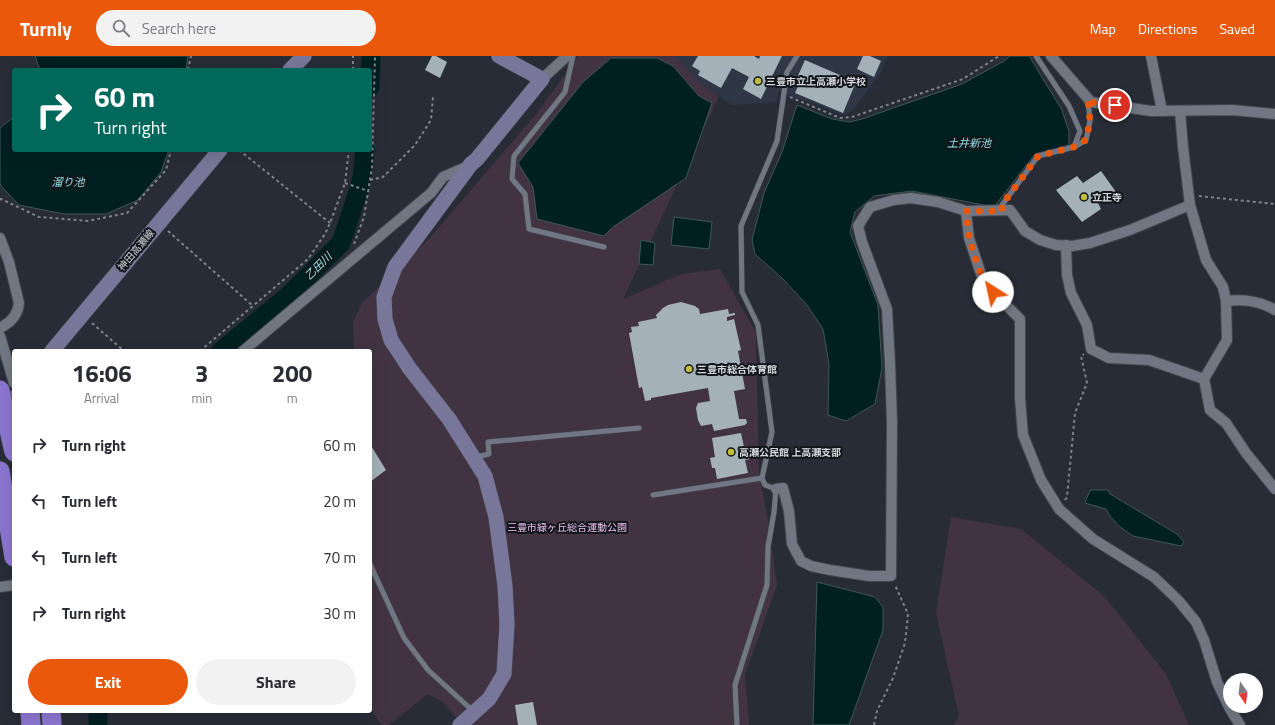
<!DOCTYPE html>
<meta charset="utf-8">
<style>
body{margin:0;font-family:"Titillium Web","Noto Sans JP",sans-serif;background:#f2f2f3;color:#2b2b33;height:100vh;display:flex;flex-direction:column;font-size:15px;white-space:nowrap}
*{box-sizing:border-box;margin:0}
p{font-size:13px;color:#7c7c81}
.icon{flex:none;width:22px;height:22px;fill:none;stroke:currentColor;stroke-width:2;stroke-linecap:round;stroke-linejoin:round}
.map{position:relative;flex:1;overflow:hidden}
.drawer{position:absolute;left:12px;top:293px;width:360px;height:364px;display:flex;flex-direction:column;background:#fff;border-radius:4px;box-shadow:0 4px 16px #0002}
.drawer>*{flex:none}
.guide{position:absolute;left:12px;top:12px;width:360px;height:84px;border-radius:4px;box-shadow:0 4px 16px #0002;background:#00695c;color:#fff;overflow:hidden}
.needle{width:26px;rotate:166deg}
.controls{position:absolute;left:1223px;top:617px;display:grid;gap:8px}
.controls a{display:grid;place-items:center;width:40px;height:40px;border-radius:50%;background:#fff;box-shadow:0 4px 16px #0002;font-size:20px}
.pin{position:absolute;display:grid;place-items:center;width:34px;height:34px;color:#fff;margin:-17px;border:2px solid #fff;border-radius:50%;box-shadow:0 1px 4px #0007}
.me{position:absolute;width:44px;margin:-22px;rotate:325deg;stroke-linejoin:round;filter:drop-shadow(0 0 3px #0008)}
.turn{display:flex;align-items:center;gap:14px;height:84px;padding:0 16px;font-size:18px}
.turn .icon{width:52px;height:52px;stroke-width:2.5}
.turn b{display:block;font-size:28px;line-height:34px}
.eta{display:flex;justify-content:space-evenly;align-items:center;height:68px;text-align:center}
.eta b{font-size:24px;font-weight:700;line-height:28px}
.button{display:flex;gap:8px;margin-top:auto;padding:8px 16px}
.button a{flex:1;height:46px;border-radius:24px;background:#ea580c;color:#fff;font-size:16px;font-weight:700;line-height:46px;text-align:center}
.button a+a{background:#f2f2f3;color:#2b2b33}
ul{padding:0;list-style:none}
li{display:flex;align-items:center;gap:12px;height:56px;padding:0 16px}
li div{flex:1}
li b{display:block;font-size:15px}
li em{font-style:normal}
header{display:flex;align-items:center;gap:24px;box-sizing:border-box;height:56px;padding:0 20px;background:#ea580c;color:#fff}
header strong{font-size:19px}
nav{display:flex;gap:22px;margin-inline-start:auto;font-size:14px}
.search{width:280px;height:36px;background:#f2f2f3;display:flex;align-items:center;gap:10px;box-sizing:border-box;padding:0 14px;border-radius:22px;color:#7c7c81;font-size:15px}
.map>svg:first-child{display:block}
.built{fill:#2f3746}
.green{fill:#423343}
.water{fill:#001f21;stroke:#40575a}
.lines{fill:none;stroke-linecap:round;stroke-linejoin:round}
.river{stroke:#001f21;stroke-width:19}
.building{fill:#a4b1b9}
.lane-casing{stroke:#43484f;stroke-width:6}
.street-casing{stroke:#43484f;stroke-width:12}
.secondary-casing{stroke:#43484f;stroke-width:16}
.highway-casing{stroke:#43484f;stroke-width:20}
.path{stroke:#7e838b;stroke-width:2;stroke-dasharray:3 3;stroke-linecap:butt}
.lane{stroke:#717782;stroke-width:5}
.street{stroke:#717782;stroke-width:10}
.secondary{stroke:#797799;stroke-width:15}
.highway{stroke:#8b76d0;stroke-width:19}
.highway-bridge-casing{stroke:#43484f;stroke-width:20;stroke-linecap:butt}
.highway-bridge{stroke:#8b76d0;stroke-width:19}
.route{stroke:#ea580c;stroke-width:7;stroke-dasharray:0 12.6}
.poi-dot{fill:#c3bd3e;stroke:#121519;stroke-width:1.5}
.labels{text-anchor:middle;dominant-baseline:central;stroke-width:4;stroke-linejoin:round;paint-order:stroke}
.poi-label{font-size:10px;font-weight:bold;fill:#d5d9df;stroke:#121519;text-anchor:start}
.street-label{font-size:10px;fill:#d5d9df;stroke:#121519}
.park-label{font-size:10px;fill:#ebc1ef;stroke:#121519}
.water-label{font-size:11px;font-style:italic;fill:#93e1e5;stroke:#121519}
</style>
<header>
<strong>Turnly</strong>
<div class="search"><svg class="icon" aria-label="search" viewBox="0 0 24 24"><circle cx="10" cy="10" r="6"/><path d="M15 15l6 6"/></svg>Search here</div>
<nav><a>Map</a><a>Directions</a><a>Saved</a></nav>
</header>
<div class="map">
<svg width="1275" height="669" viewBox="0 0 1275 669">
<rect width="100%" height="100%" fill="#272c36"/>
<path class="built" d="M671,0H888L881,16L854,53L844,59L779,35L776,46L732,49L701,28L677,1Z"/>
<g class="green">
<path d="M578,0H671L677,1L701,28L719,40L623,243L682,218L720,213L756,277L759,418L768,464L777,529L745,619L749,669H462L443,646L428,638L389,669H381L370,652V295H354L353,266L362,247L428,184L538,56Z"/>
<path d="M951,461L1021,473L1105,541L1166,618L1189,669H954L959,660L936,557Z"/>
</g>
<g class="water">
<path d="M35,0H188L186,14H40Z"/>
<path d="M1010,0H1029L1062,54L1069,76V89L1035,98L994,151L912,135L874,140L855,156L850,176L878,249L882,312L875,348L846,365L828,359L829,308L823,273L807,249L782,222L755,198L752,184L764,137L782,96L797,49L832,63L849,66L862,63L962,28L1004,5Z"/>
<path d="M611,2H657L673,10L699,40L712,47L686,122L613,171L604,180L537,163L533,131L518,107L583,26Z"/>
<path d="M14,61V94H169L161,116L138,144L106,158H64L19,149L1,130L0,127V72Z"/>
<path d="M674,161L712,166L709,193L671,189Z"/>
<path d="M641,184L655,187L653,209L639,208Z"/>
<path d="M1090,434H1108L1110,438L1177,478L1184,486L1181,490L1133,480L1120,471L1110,460L1106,453L1085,447Z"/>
<path d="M817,526L875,541L883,551V574L849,669H813Z"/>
</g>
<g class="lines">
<g class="river">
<path d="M370,31L371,0"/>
<path d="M221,295L288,240L341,187L359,133L362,121L365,94"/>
<path d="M98,669V655"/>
</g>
</g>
<g class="building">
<path d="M432,0H436L447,6L440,22L425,14Z"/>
<path d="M698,0H754L759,3L760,0H782L761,43L743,33L749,21L732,12L721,32L698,19L700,15L692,10Z"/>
<path d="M863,0H870L881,5L874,21L857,13Z"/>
<path d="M805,4L856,26L843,57L795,37L801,23L797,22Z"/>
<path d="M1101,115L1116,136L1098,147L1101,153L1082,166L1056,134L1077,120L1083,127Z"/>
<path d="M681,246L695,250L699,253L700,258L728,253L729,258L735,257V259L727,261V265L734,263L741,294L738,295L745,333L734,335L739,363H746L747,367L745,369L714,375L712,368L701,370L698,364L696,352L698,347L710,345L708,332L651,342V344L645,345L642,331L639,332L629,277L632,276L631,271L639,270L638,266L657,262L656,259L663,252L668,249Z"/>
<path d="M741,377L744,391L748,390L750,403L745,404L748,417L717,423L715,412H712L710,402L715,401L712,382Z"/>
<path d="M370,388L386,414L370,426Z"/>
<path d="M533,646L537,669H518L515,649Z"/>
</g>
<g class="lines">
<g class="lane-casing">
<g id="lane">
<path d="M573,0L565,36L514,100L512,123L525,138L529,173L604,191"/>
<path d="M1074,91L1086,84L1090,65L1088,44"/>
<path d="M1002,155V149L1038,100L1074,91L1080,75L1069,50L1036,0"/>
<path d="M476,401L489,398L488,386L639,372"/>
<path d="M653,439L762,422"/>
<path d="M370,508L404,582L428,614L473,655"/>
<path d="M737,669L735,629L767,529L768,491L774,456L776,433L765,429L762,422L772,376L758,269L742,236L741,170L777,85L787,16L797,0"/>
</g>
</g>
<g class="street-casing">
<g id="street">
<path d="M1051,0L1091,46L1151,55L1232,54L1275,58"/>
<path d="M1151,0L1162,55"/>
<path d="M542,23L567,0"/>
<path d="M1180,55L1183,91L1190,149L1206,204L1223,231L1226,245L1227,284L1204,323L1210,354L1226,367L1246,397L1275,433"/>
<path d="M966,155L969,182L984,227L1020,263V342L1023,379L1041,424L1059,453L1093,483L1154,521L1178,544L1196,566L1204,584L1217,626L1230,653L1240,669"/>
<path d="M0,182L9,206L19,247C18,259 10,267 0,272"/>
<path d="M1066,189L1067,219L1071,237L1087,269L1091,293L1109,302L1149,304L1204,323"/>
<path d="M1226,245C1242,243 1261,245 1275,254"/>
<path d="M0,280L14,327"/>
<path d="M243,295L431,137L443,121L468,110"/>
<path d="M776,433L783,432L789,455L792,488L801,505L811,510L830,514L869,520H891L892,366L890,308L887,253L862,186L858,170L870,151L894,144L911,142L938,146L966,155L1010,154L1025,175L1040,184L1056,189L1072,190L1090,187L1130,174L1190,149"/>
<path d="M0,531L14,529"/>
</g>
</g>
<g class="secondary-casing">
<g id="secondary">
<path d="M290,14L304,0"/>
<path d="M52,295L220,94"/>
<path d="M0,359L14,342"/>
<path d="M460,669L489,643L504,618L507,568L505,530L496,461L485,420L449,363L410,313L391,284L385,263L384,241L395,211L471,108L477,103L542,23L499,0"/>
</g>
</g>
<g class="highway-casing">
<g id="highway">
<path d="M0,415L14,501"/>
<path d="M30,655L31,669"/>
<path d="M51,655L52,669"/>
</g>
</g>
<g class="path">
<path d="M188,14L191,0"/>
<path d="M353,14V0"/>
<path d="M790,41L840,62L852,61L963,23L999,0"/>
<path d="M239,94L330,167"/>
<path d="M370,124L383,121L415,89L431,64L433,41"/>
<path d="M345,127L368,135"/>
<path d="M1199,140L1275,148"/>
<path d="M0,144L1,143L39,161L88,165L127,157L166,114L171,94"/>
<path d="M168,175L253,250"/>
<path d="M354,188L364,161L372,111L375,0"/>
<path d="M92,267L124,295"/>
<path d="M200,295L308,203L325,178L330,167L345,127L349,94"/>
<path d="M1065,444L1067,441L1075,357L1087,327L1081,300L1084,298"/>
<path d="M874,669L877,655L893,622L905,587L908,558L895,529"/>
</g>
<use href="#lane" class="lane"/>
<use href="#street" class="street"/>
<use href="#secondary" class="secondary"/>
<use href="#highway" class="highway"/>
<g class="highway-bridge-casing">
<path id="highway-bridge" d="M0,334L14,396"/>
</g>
<use href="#highway-bridge" class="highway-bridge"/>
</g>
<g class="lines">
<path class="route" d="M993,236L984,227L976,204L969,182L966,155H1002V149L1038,100L1074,91L1086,84L1090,65L1088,43L1090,46L1115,49"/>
</g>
<g class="poi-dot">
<circle cx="758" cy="25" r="4"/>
<circle cx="1084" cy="141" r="4"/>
<circle cx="689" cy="313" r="4"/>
<circle cx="731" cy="396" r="4"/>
</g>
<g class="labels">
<g class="poi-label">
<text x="766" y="25">三豊市立上高瀬小学校</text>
<text x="1092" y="141">立正寺</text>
<text x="697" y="313">三豊市総合体育館</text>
<text x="739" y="396">高瀬公民館 上高瀬支部</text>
</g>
<g class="street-label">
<text transform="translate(136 194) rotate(-50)">神田高瀬線</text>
</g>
<g class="park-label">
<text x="567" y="471">三豊市緑ヶ丘総合運動公園</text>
</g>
<g class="water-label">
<text x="969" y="87">土井新池</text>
<text x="68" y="126">溜り池</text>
<text transform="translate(318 210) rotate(-45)">乙田川</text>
</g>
</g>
</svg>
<div class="controls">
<a><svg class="needle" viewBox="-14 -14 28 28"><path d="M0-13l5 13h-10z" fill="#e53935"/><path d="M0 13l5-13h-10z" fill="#7c7c81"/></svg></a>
</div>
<div class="pin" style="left:1115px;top:49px;background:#d93025"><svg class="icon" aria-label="arrive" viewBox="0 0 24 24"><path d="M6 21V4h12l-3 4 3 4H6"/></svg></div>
<svg class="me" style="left:993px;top:236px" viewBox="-20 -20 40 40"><circle r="19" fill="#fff"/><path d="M0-13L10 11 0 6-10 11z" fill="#ea580c"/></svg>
<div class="guide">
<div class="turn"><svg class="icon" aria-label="right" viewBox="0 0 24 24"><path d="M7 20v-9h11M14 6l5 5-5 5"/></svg><div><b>60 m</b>Turn right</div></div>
</div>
<section class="drawer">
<div class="eta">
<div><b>16:06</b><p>Arrival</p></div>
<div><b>3</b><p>min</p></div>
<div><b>200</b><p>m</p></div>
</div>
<ul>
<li><svg class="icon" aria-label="right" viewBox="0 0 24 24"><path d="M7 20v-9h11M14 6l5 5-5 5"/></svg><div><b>Turn right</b></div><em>60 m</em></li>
<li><svg class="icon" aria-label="left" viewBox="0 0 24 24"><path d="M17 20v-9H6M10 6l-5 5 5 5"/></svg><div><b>Turn left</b></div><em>20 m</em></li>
<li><svg class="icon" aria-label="left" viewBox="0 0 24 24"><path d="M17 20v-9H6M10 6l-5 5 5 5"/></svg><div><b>Turn left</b></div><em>70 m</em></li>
<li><svg class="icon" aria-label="right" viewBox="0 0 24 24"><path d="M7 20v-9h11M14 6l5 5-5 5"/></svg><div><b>Turn right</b></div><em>30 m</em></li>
</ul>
<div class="button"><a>Exit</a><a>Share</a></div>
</section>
</div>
